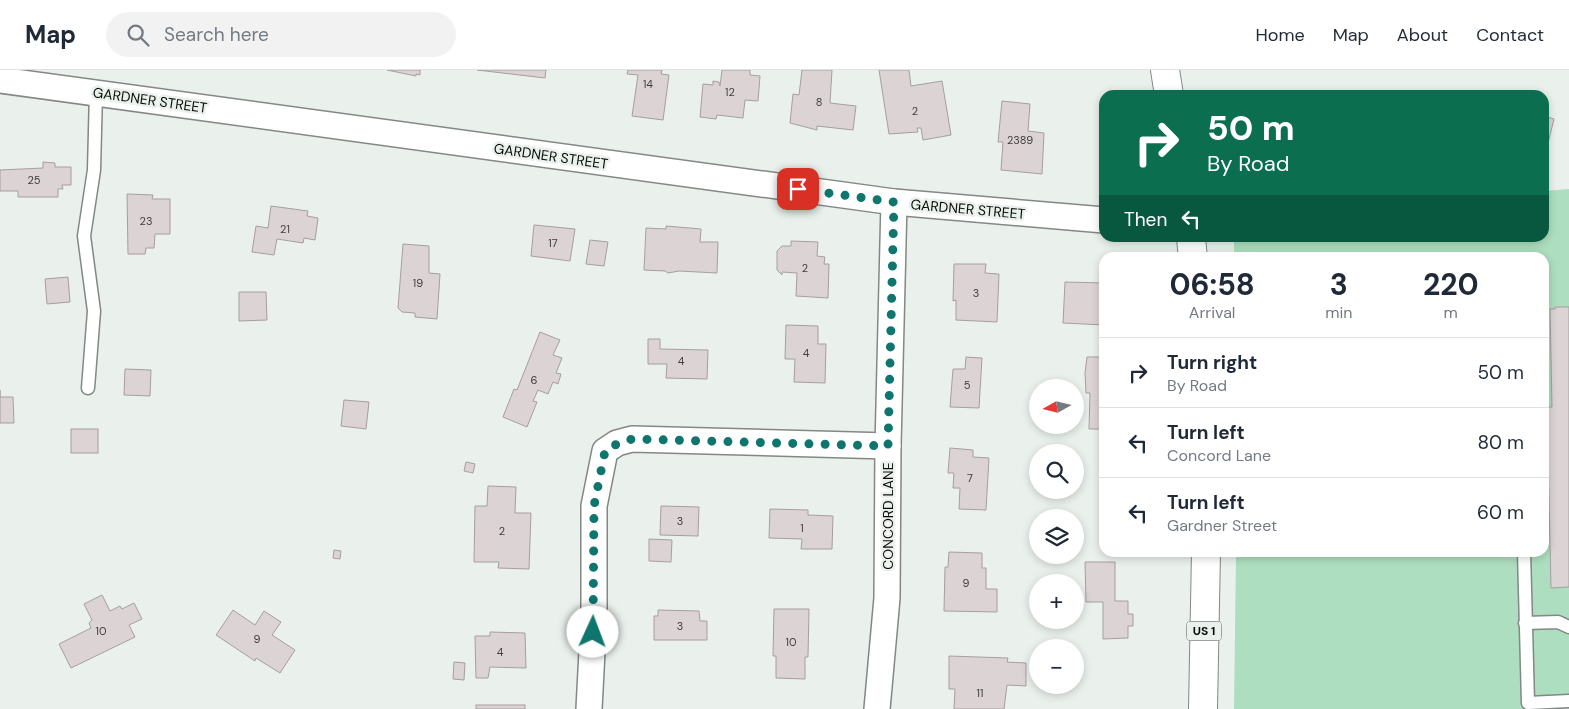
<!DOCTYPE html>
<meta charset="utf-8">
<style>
body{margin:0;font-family:"DM Sans",sans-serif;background:#f2f2f3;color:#1f2937;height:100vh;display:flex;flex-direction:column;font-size:19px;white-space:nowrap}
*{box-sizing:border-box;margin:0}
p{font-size:16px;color:#747a83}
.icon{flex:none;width:28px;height:28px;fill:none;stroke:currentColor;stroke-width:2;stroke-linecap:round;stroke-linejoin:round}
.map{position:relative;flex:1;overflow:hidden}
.drawer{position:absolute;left:1099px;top:182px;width:450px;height:305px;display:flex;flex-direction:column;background:#fff;border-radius:15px;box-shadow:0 2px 8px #0003}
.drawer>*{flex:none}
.guide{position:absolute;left:1099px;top:20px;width:450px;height:152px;border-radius:15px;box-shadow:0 2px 8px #0003;background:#0b6e4f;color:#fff;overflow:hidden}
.needle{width:32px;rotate:262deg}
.buttons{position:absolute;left:1029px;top:309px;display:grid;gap:10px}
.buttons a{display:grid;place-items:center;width:55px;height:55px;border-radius:50%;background:#fff;box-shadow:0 2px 8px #0003;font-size:25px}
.pin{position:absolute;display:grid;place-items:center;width:42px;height:42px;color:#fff;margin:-21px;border-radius:10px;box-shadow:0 2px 8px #0006}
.me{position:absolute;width:55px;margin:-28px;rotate:2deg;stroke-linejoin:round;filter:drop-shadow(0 0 4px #0008)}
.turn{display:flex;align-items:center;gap:18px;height:105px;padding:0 25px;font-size:22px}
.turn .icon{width:65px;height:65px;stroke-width:2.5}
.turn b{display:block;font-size:35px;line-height:42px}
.then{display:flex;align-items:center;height:48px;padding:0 25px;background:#0003;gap:10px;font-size:19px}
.eta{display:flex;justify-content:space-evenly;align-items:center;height:85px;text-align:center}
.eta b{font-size:30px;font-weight:700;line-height:35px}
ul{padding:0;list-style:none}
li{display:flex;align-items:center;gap:15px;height:70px;padding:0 25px;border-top:1px solid #e0e1e3}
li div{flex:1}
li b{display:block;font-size:19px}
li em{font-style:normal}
header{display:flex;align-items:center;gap:30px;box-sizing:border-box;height:70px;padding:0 25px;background:#fff;border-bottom:1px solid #e0e1e3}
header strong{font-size:24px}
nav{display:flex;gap:28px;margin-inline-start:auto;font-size:18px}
.search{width:350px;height:45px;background:#f2f2f3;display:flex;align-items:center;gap:12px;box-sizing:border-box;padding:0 18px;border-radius:28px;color:#747a83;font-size:19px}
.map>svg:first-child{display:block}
.green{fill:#addebf}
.building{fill:#dcd3d4;stroke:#a69e9f}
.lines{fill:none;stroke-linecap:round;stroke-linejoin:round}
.lane-casing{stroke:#828884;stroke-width:15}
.street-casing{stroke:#828884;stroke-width:28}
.primary-casing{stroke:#828884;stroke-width:30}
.lane{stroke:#fff;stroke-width:12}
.street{stroke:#fff;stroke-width:25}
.primary{stroke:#fff;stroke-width:28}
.route{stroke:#0f766e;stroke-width:9;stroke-dasharray:0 16.2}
.labels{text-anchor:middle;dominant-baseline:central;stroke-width:5;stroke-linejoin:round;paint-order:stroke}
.number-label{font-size:11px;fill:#3e3e3d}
.shield{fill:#eaf1ec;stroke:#4d514e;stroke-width:1}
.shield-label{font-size:12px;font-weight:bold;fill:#0a0d0b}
.street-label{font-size:14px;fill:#0a0d0b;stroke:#eaf1ec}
</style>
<header>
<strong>Map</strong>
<div class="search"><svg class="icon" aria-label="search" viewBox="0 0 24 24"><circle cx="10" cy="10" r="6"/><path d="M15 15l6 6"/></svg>Search here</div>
<nav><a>Home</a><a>Map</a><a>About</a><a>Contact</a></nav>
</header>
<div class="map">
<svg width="1569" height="639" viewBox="0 0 1569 639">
<rect width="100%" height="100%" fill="#eaf1ec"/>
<path class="green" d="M1569,119V639H1234L1236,483L1544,482V188L1234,187V168H1544V121Z"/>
<g class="building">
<path d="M387,0H420V5L416,4V6Z"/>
<path d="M477,0H546L545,8Z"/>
<path d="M628,0H662L661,4L669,5L663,50L632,46L638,5L627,4Z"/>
<path d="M722,0H750V5L760,6L758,31L745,30L743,48L717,45L716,49L700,47L703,14L713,15V11L719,12L720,16Z"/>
<path d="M802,0H832L830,33L856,36L853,60L817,56V60L790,53L793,24L799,25Z"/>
<path d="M879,0H909L911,16L942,11L951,65L923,70L921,58H917L918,62L889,64Z"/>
<path d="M1002,31L1030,34L1028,61L1044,63L1042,104L1001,100L1003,72H998Z"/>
<path d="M1544,46L1554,49L1545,85L1544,84Z"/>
<path d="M43,92L55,93V97H71V115H62L63,119H58V127H18V121H0V100L43,98Z"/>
<path d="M127,124L153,125L152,129H170V164H155L154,178H146L145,184H128Z"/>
<path d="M271,136L308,141L307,146L318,148L315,170L304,168L303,173L277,169L274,185L252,182L256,156L268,158Z"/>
<path d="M534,155L575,159L570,191L531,186Z"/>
<path d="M666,156L701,159L700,172H718L717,203L679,201L668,203L665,201L644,200L646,158L666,159Z"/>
<path d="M590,170L608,172L604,196L586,194Z"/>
<path d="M791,171L818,172L817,186L825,187L824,194H829L828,228L796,226L797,203L782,202V205L777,200V181L782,176H791Z"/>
<path d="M403,174L429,176V203L440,204L437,249L415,247V243L402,242L398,238Z"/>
<path d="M954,194H986L985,203L999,204L997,252L956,250V230L953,231Z"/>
<path d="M68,207L70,232L47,234L45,209Z"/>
<path d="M1065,212L1104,213V255L1063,253Z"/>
<path d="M239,222H266L267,250L239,251Z"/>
<path d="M1555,237H1569V517L1551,518L1547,337H1552L1550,239H1555Z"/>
<path d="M786,255L818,256V274H826L825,313L794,312L795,289H785Z"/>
<path d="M540,262L560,270L553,285L562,288L556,303L561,304L558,314L553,312L548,324L538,320L533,331L537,332L527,357L503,347L514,319L517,320Z"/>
<path d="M648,269H660V279L708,280L707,309L666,308L667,294H648Z"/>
<path d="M966,287L982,288L979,338L950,337L953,299H965Z"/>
<path d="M1087,287H1104V359H1089L1090,323H1086L1085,303Z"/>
<path d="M125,299L151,300L150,326L124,325Z"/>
<path d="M0,320V327H13L14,353H0Z"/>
<path d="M344,330L369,332L366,359L341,356Z"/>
<rect x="71" y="359" width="27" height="24"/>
<path d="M950,378L973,380V387L989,388L986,440L959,439L960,418H953L954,403H948Z"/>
<path d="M466,392L475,394L473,403L464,401Z"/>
<path d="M488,416L516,417L515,443H531L529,499L498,498L499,492H474L475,436H487Z"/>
<path d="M661,436L699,437L698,466L660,465Z"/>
<path d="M770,439L808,440V445L833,446L832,479H801L802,469L769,468Z"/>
<path d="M649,469L672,470L671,492L649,491Z"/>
<path d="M334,480L341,481L340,489L333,488Z"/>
<path d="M949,482L982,483V498H986V519H997V542L944,541L945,497H948Z"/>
<path d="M1085,492H1115V531H1128V544H1133V556H1128V568L1103,569V532H1086Z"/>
<path d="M102,525L110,541L120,536L122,539L134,533L142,549L129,555L135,567L71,598L59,574L91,558L89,553L92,550L84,534Z"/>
<path d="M774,539H809L808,587H805V609L776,608V586H773Z"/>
<path d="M233,540L255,555L264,541L281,552L272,565L295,580L280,603L256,588L255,591L216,565Z"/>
<path d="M658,540L699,541L700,551H707V570H654V546H658Z"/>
<path d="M490,562L525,563L526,598L490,597L488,608H476L475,566H490Z"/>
<path d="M949,586L1008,588L1007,592L1026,593V616L1007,615L1004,639H954L955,619H949Z"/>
<path d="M454,592L465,593L464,610L453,609Z"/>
<rect x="476" y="635" width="49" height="4"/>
</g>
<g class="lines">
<g class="lane-casing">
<g id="lane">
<path d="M88,318L94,241L84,166L94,100L96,22"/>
<path d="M1524,482L1528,633L1569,631"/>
<path d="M1525,553L1558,552L1569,557"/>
</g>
</g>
<g class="street-casing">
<g id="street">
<path d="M0,10L894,132L1104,150"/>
<path d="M589,639L594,543V436L605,381L617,373L632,369L888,376"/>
<path d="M877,639L887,528L888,376L894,132"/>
</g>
</g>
<g class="primary-casing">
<g id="primary">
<path d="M1165,0L1169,25"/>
<path d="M1191,168L1193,188"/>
<path d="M1203,639L1206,482"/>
</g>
</g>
<use href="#lane" class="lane"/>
<use href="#street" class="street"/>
<use href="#primary" class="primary"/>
</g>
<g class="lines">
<path class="route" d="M593,562L594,436L605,381L617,374L632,369L888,376L894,132L798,119"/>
</g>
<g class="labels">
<g class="number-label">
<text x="648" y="14">14</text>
<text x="730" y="22">12</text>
<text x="819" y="32">8</text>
<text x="915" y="41">2</text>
<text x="1020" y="70">2389</text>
<text x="34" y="110">25</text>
<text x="146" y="151">23</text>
<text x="285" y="159">21</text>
<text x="553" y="173">17</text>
<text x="805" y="198">2</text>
<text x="418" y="213">19</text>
<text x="976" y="223">3</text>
<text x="806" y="283">4</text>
<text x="681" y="291">4</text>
<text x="534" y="310">6</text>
<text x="967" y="315">5</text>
<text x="970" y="408">7</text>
<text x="680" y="451">3</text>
<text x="802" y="458">1</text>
<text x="502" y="461">2</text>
<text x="966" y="513">9</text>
<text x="680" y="556">3</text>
<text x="101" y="561">10</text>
<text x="257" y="569">9</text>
<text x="791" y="572">10</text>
<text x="500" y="582">4</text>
<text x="980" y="623">11</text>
</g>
<rect class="shield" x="1186.5" y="551.5" width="35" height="19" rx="4"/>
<g class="shield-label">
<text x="1204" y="561">US 1</text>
</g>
<g class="street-label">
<text transform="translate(150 30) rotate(8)">GARDNER STREET</text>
<text transform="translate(551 86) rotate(8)">GARDNER STREET</text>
<text transform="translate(968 139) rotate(5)">GARDNER STREET</text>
<text transform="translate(888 446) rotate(-90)">CONCORD LANE</text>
</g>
</g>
</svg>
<div class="buttons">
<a><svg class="needle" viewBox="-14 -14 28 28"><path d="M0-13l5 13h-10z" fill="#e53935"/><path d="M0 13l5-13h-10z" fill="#747a83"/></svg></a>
<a><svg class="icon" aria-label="search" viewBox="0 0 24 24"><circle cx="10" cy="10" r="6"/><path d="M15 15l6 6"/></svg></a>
<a><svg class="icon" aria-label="layers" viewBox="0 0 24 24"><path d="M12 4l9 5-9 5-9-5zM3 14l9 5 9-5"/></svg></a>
<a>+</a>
<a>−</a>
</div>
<div class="pin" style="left:798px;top:119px;background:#d93025"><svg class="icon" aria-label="arrive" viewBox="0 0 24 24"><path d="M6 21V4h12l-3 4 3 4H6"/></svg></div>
<svg class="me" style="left:593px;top:562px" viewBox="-20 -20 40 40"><circle r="19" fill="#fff"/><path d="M0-13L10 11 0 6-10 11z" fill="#0f766e"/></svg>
<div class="guide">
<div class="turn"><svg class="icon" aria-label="right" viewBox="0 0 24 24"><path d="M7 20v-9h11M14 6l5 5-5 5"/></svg><div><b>50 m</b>By Road</div></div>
<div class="then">Then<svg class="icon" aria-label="left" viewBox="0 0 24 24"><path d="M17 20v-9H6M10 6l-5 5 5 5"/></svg></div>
</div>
<section class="drawer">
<div class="eta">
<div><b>06:58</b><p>Arrival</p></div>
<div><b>3</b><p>min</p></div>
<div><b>220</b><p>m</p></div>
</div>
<ul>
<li><svg class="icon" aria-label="right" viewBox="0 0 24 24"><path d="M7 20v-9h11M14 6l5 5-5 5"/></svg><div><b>Turn right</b><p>By Road</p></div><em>50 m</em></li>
<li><svg class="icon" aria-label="left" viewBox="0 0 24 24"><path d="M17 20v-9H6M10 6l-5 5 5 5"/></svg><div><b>Turn left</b><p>Concord Lane</p></div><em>80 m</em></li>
<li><svg class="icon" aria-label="left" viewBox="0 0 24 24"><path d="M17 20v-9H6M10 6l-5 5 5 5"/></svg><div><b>Turn left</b><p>Gardner Street</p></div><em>60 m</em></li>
</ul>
</section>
</div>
